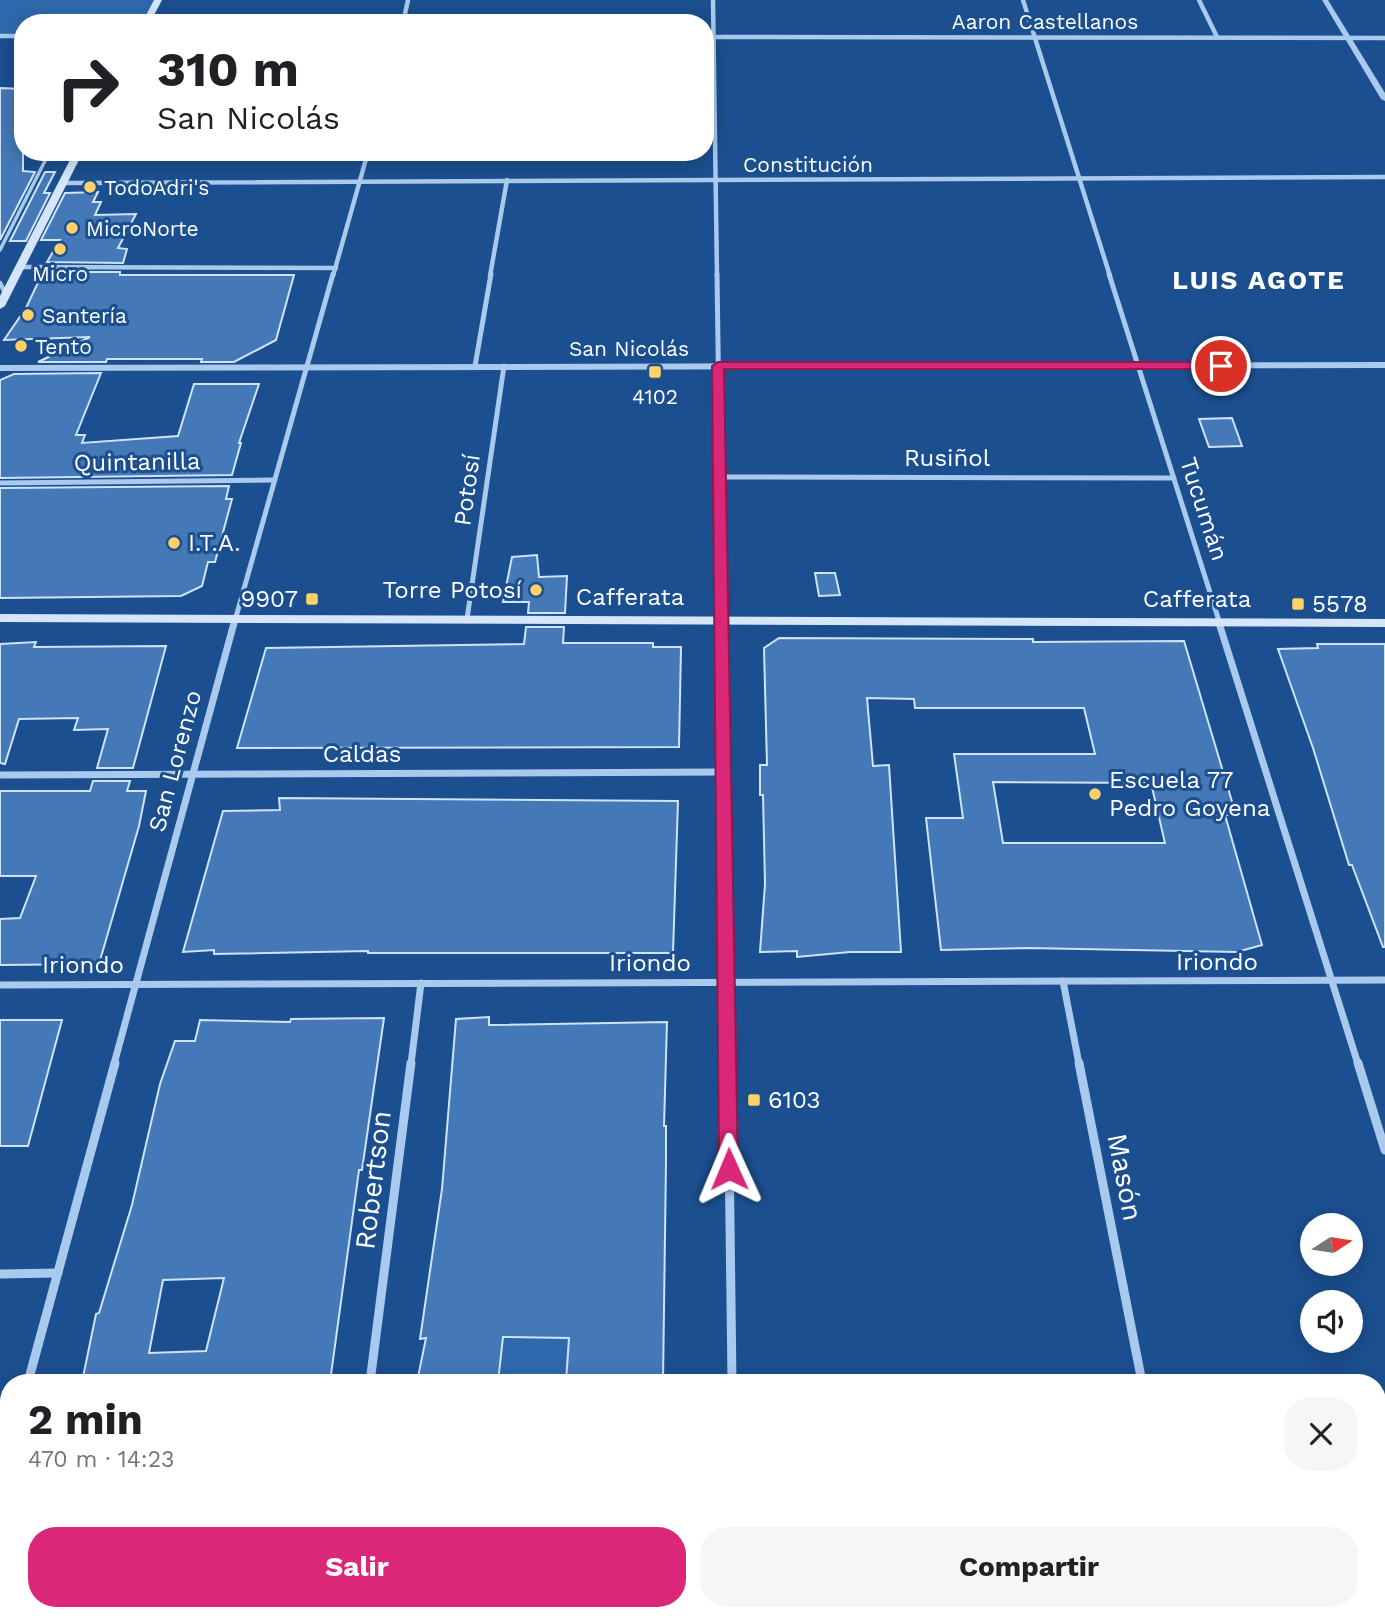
<!DOCTYPE html>
<html lang="es">
<meta charset="utf-8">
<style>
body{margin:0;font-family:"Work Sans",sans-serif;background:#f6f6f6;color:#202124;height:100vh;display:flex;flex-direction:column;font-size:26px;white-space:nowrap}
*{box-sizing:border-box;margin:0}
p{font-size:23px;color:#757577}
.icon{flex:none;width:38px;height:38px;fill:none;stroke:currentColor;stroke-width:2;stroke-linecap:round;stroke-linejoin:round}
.map{position:relative;flex:1;overflow:hidden}
.details{position:absolute;left:0px;top:1374px;width:1386px;height:247px;display:flex;flex-direction:column;background:#fff;border-radius:28px 28px 0 0;box-shadow:0 4px 18px #0003}
.details>*{flex:none}
.guide{position:absolute;left:14px;top:14px;width:700px;height:147px;border-radius:28px;box-shadow:0 4px 18px #0003;background:#fff;color:#202124;overflow:hidden}
.needle{width:46px;rotate:78deg}
.tools{position:absolute;left:1300px;top:1213px;display:grid;gap:14px}
.tools a{display:grid;place-items:center;width:63px;height:63px;border-radius:50%;background:#fff;box-shadow:0 4px 18px #0003;font-size:35px}
.pin{position:absolute;display:grid;place-items:center;width:60px;height:60px;color:#fff;margin:-30px;border:4px solid #fff;border-radius:50%;box-shadow:0 2px 7px #0007}
.me{position:absolute;width:77px;margin:-38px;rotate:359deg;stroke-linejoin:round;filter:drop-shadow(0 0 5px #0008)}
.turn{display:flex;align-items:center;gap:24px;height:147px;padding:0 28px;font-size:32px}
.turn .icon{width:91px;height:91px;stroke-width:2.5}
.turn b{display:block;font-size:49px;line-height:60px}
.round{display:grid;place-items:center;flex:none;width:74px;height:74px;border-radius:28px;background:#f6f6f6}
.overview{display:flex;align-items:center;justify-content:space-between;height:119px;padding:0 28px}
h1{font-size:42px;font-weight:700;line-height:52px}
.action{display:flex;gap:14px;margin-top:auto;padding:14px 28px}
.action a{flex:1;height:80px;border-radius:28px;background:#db2777;color:#fff;font-size:28px;font-weight:700;line-height:80px;text-align:center}
.action a+a{background:#f6f6f6;color:#202124}
.map>svg:first-child{display:block}
.green{fill:#2e69ad}
.building{fill:#4478b7;stroke:#cfe3fa;stroke-width:2;fill-rule:evenodd}
.lines{fill:none;stroke-linecap:round;stroke-linejoin:round}
.service-far1{stroke:#a9c9ee;stroke-width:3.5}
.service{stroke:#a9c9ee;stroke-width:4.5}
.minor-far3{stroke:#a9c9ee;stroke-width:4.5}
.minor-far2{stroke:#a9c9ee;stroke-width:5}
.minor-far1{stroke:#a9c9ee;stroke-width:7}
.minor{stroke:#a9c9ee;stroke-width:9}
.tertiary{fill:#a9c9ee;fill-rule:evenodd}
.secondary{fill:#d6e6fa;fill-rule:evenodd}
.route{fill:#db2777;stroke:#8e194d;stroke-width:2}
.poi-dot{fill:#ffd166;stroke:#1b4f8f;stroke-width:2.5}
.labels{text-anchor:middle;dominant-baseline:central;stroke-width:6;stroke-linejoin:round;paint-order:stroke}
.far-street-label{font-size:21px;fill:#fff;stroke:#1b4f8f}
.far-poi-label{font-size:21px;fill:#fff;stroke:#1b4f8f;text-anchor:start}
.street-label{font-size:24px;fill:#fff;stroke:#1b4f8f}
.poi-label{font-size:24px;fill:#fff;stroke:#1b4f8f;text-anchor:start}
.far-district-label{font-size:26px;font-weight:bold;letter-spacing:2px;fill:#fff;stroke:#1b4f8f}
.near-street-label{font-size:28px;fill:#fff;stroke:#1b4f8f}
</style>
<div class="map">
<svg width="1385" height="1620" viewBox="0 0 1385 1620">
<rect width="100%" height="100%" fill="#1b4f8f"/>
<g class="green">
<path d="M0,0H158L146,23H23V36H0Z"/>
<path d="M503,1337L569,1338L566,1382H498Z"/>
</g>
<g class="building">
<path d="M0,88L23,89V171L35,172L0,240Z"/>
<path d="M45,172H55L44,193H50L26,241H10Z"/>
<path d="M98,192L93,202H101L95,215L136,214L118,248L127,249L123,263L47,262L60,240H41L65,193Z"/>
<path d="M43,272H120V275H294L276,340L234,362H201L202,359H107L106,362H38L90,337L4,340L26,308Z"/>
<path d="M101,373L76,435H85L82,443L178,436L194,384H259L239,443H241L232,475L0,478V380L14,374Z"/>
<path d="M1232,418L1242,446L1209,447L1199,419Z"/>
<path d="M229,486L226,499H232L215,562H208L202,586L181,596L0,598V488Z"/>
<path d="M537,555L539,577L567,576L565,613H528L529,602H503L512,557Z"/>
<path d="M815,573H835L840,595L819,596Z"/>
<path d="M526,627H564L563,643H653V647H681L679,747L237,748L266,648L524,644Z"/>
<path d="M779,638L1033,639V642L1184,641L1236,815H1225L1262,945L1237,952L1027,948L941,950L926,818H963L954,754H1095L1084,708H915L914,699L867,698L873,766L889,765L901,952H850L797,957V951L760,952L765,884L763,795H760V765H767L764,648ZM993,782L1151,783L1165,843H1003Z"/>
<path d="M36,642L34,647L166,646L133,768H97L108,729L74,730L78,718L19,719L5,764L0,763V644Z"/>
<path d="M1317,644H1385V947H1383L1352,865H1349L1313,748L1278,649L1318,648Z"/>
<path d="M93,781H130L127,791H146L139,826L99,964L0,965V919L20,918L36,876H0V791H90Z"/>
<path d="M279,798L678,801L673,953H368V951L214,954V950L183,952L223,811L280,810Z"/>
<path d="M489,1017V1025L667,1022L664,1126H666V1162L663,1382H566L569,1338L503,1337L498,1382H417L426,1338L420,1339L442,1189L456,1019Z"/>
<path d="M384,1018L362,1170H359L330,1382H82L96,1314L99,1313L132,1205L160,1084L175,1041H195L200,1020L290,1022L291,1019ZM224,1278L206,1351L149,1353L163,1280Z"/>
<path d="M0,1020H62L28,1146H0Z"/>
</g>
<g class="lines">
<path class="service-far1" d="M0,250L48,155L54,152"/>
<path class="service" d="M0,283L6,295"/>
<g class="minor-far3">
<path d="M713,0L717,276"/>
<path d="M1023,0L1110,276"/>
<path d="M1199,0L1217,37"/>
<path d="M403,23L408,0"/>
<path d="M0,36H23"/>
<path d="M705,37L1385,38"/>
<path d="M64,183L1385,177"/>
<path d="M20,267L336,268"/>
<path d="M333,276L368,152"/>
<path d="M490,276L507,180"/>
</g>
<g class="minor-far2">
<path d="M717,274L722,624"/>
<path d="M1109,274L1220,624"/>
<path d="M475,366L491,274"/>
<path d="M719,477L1174,478"/>
<path d="M0,483L275,480"/>
<path d="M467,619L504,366"/>
<path d="M234,624L333,274"/>
</g>
<g class="minor-far1">
<path d="M722,623L728,1064"/>
<path d="M1219,623L1358,1064"/>
<path d="M0,775L723,772"/>
<path d="M1063,981L1079,1064"/>
<path d="M0,985L1385,980"/>
<path d="M114,1064L234,623"/>
<path d="M411,1064L421,983"/>
</g>
<g class="minor">
<path d="M728,1063L732,1382"/>
<path d="M1079,1063L1142,1382"/>
<path d="M1358,1063L1385,1150"/>
<path d="M0,1274L58,1273"/>
<path d="M28,1382L115,1063"/>
<path d="M370,1382L411,1063"/>
<path d="M0,1485L9,1453"/>
<path d="M0,1539H9"/>
<path d="M1377,1542H1385"/>
<path d="M735,1612V1620"/>
<path d="M1187,1612L1188,1620"/>
</g>
<g class="tertiary">
<path d="M1322,0H1328L1385,93V101L1381,99Z"/>
<path d="M1385,362V368L0,371V365Z"/>
</g>
<g class="secondary">
<path d="M154,0H162L150,23H142Z"/>
<path d="M74,152H83L5,306L0,309V296Z"/>
<path d="M0,614L1385,619V627L0,622Z"/>
</g>
</g>
<path class="route" d="M718,362H1221L1227,366L1221,369H724L738,1169L735,1175L729,1177L722,1175L719,1169L712,366Z"/>
<g class="poi-dot">
<circle cx="90" cy="187" r="7"/>
<circle cx="72" cy="228" r="7"/>
<circle cx="60" cy="249" r="7"/>
<circle cx="28" cy="315" r="7"/>
<circle cx="21" cy="346" r="7"/>
<rect x="648" y="365" width="14" height="14" rx="3.5"/>
<circle cx="174" cy="543" r="7"/>
<circle cx="536" cy="590" r="7"/>
<rect x="305" y="592" width="14" height="14" rx="3.5"/>
<rect x="1291" y="597" width="14" height="14" rx="3.5"/>
<circle cx="1095" cy="794" r="7"/>
<rect x="747" y="1093" width="14" height="14" rx="3.5"/>
</g>
<g class="labels">
<g class="far-street-label">
<text x="1045" y="21">Aaron Castellanos</text>
<text x="808" y="164">Constitución</text>
<text x="629" y="348">San Nicolás</text>
</g>
<g class="far-poi-label">
<text x="104" y="187">TodoAdri's</text>
<text x="86" y="228">MicroNorte</text>
<text x="60" y="273" text-anchor="middle">Micro</text>
<text x="42" y="315">Santería</text>
<text x="35" y="346">Tento</text>
<text x="655" y="396" text-anchor="middle">4102</text>
</g>
<g class="street-label">
<text x="947" y="458">Rusiñol</text>
<text transform="translate(137 462) rotate(-1)">Quintanilla</text>
<text transform="translate(467 490) rotate(-82)">Potosí</text>
<text transform="translate(1204 509) rotate(72)">Tucumán</text>
<text x="630" y="597">Cafferata</text>
<text x="1197" y="599">Cafferata</text>
<text x="362" y="754">Caldas</text>
<text transform="translate(175 761) rotate(-75)">San Lorenzo</text>
<text x="1217" y="962">Iriondo</text>
<text x="650" y="963">Iriondo</text>
<text x="83" y="965">Iriondo</text>
</g>
<g class="poi-label">
<text x="188" y="543">I.T.A.</text>
<text x="522" y="590" text-anchor="end">Torre Potosí</text>
<text x="298" y="599" text-anchor="end">9907</text>
<text x="1312" y="604">5578</text>
<text x="1109" y="780">Escuela 77<tspan x="1109" dy="28">Pedro Goyena</tspan></text>
<text x="768" y="1100">6103</text>
</g>
<g class="far-district-label">
<text x="1259" y="280">LUIS AGOTE</text>
</g>
<g class="near-street-label">
<text transform="translate(1125 1177) rotate(79)">Masón</text>
<text transform="translate(373 1180) rotate(-83)">Robertson</text>
</g>
</g>
</svg>
<div class="tools">
<a><svg class="needle" viewBox="-14 -14 28 28"><path d="M0-13l5 13h-10z" fill="#e53935"/><path d="M0 13l5-13h-10z" fill="#757577"/></svg></a>
<a><svg class="icon" aria-label="sound" viewBox="0 0 24 24"><path d="M4 9h4l5-4v14l-5-4H4zM17 9q2 3 0 6"/></svg></a>
</div>
<div class="pin" style="left:1221px;top:366px;background:#d93025"><svg class="icon" aria-label="arrive" viewBox="0 0 24 24"><path d="M6 21V4h12l-3 4 3 4H6"/></svg></div>
<svg class="me" style="left:729px;top:1169px" viewBox="-20 -20 40 40"><path d="M0-17L14 15 0 8-14 15z" fill="#db2777" stroke="#fff" stroke-width="4"/></svg>
<div class="guide">
<div class="turn"><svg class="icon" aria-label="right" viewBox="0 0 24 24"><path d="M7 20v-9h11M14 6l5 5-5 5"/></svg><div><b>310 m</b>San Nicolás</div></div>
</div>
<section class="details">
<div class="overview"><div><h1>2 min</h1><p>470 m · 14:23</p></div><a class="round"><svg class="icon" aria-label="close" viewBox="0 0 24 24"><path d="M6 6l12 12M18 6L6 18"/></svg></a></div>
<div class="action"><a>Salir</a><a>Compartir</a></div>
</section>
</div>
